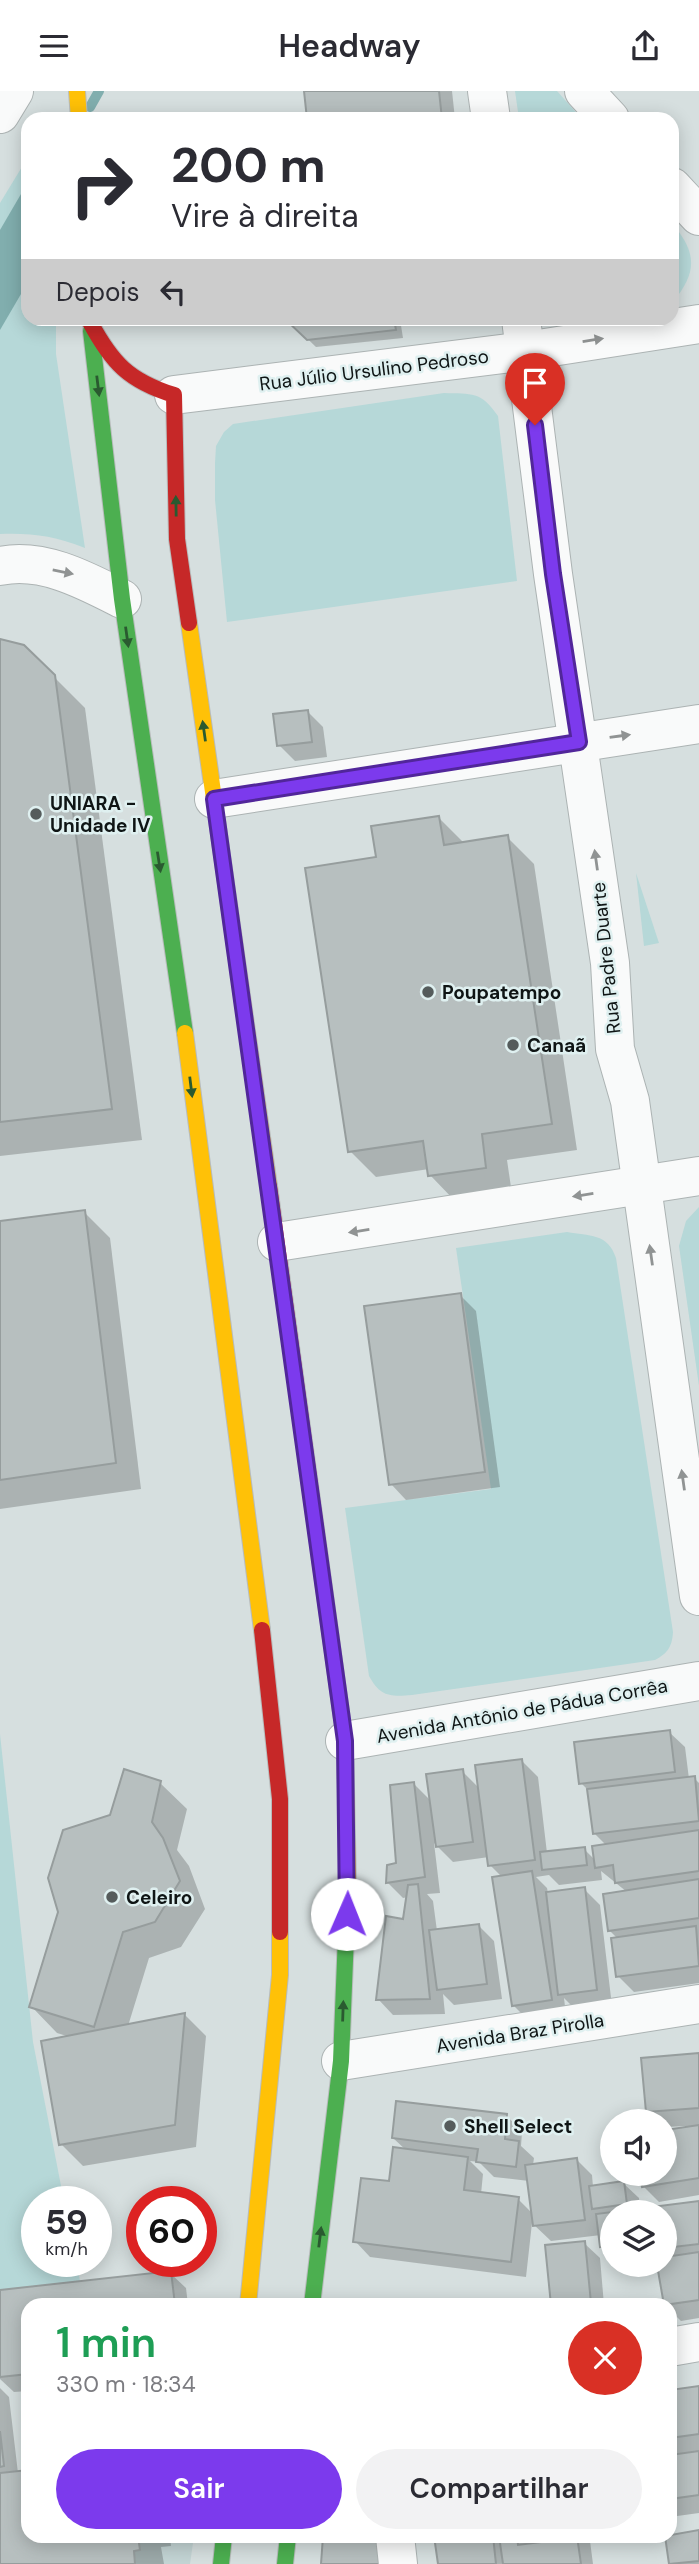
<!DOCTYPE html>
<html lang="pt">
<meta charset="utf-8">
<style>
body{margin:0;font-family:"DM Sans",sans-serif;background:#f2f2f3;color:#2b2b33;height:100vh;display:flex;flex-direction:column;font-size:26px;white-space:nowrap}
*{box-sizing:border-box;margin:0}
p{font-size:23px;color:#7c7c81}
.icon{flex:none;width:38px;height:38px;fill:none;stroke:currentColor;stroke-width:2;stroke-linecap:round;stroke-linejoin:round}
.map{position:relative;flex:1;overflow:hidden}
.side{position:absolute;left:21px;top:2207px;width:656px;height:245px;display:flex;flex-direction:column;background:#fff;border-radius:21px;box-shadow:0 4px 18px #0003}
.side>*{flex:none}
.hud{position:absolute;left:21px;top:21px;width:658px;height:214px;border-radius:21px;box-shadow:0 4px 18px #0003;background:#fff;color:#2b2b33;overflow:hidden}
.buttons{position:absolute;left:600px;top:2018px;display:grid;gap:14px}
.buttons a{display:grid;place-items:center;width:77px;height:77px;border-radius:50%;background:#fff;box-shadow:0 4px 18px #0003;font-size:35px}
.speed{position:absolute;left:21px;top:2095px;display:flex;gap:14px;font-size:35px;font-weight:700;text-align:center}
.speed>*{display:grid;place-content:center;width:91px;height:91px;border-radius:50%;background:#fff;box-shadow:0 4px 18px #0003;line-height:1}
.speed small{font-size:18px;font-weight:400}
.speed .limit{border:10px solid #d22;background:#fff;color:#111}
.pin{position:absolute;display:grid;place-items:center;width:60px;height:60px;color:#fff;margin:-72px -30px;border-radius:50% 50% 50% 0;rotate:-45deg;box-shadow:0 0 7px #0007}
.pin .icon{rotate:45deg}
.me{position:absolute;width:77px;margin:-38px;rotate:1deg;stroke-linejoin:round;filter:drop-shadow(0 0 5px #0008)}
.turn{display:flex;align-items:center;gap:24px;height:147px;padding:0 35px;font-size:32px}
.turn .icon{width:91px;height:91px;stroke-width:2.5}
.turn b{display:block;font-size:49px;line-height:60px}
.then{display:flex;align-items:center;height:66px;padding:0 35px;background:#0003;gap:14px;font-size:26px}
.round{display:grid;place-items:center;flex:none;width:74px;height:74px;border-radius:37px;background:#f2f2f3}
.summary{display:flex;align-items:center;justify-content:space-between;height:119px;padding:0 35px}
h1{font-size:42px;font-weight:600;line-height:52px;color:#1e9e55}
.button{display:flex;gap:14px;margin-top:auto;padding:14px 35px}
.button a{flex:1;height:80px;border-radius:42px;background:#7c3aed;color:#fff;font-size:28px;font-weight:600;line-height:80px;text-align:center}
.button a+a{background:#f2f2f3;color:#2b2b33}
header{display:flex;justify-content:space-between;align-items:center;height:91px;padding:0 35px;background:#fff;font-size:32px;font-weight:600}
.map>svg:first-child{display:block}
.built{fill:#c3d4d4}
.green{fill:#b6d8d8}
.water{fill:#81aeae}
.shadow{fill:#0003;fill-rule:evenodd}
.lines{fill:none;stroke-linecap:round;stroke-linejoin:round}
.stream{stroke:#81aeae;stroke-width:10}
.building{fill:#b7bfbf;stroke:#969d9d;stroke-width:2}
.street-casing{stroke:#acb3b3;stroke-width:40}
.fast-casing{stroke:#b8bcbc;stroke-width:18}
.slow-casing{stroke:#b8bcbc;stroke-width:18}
.jam-casing{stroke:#b8bcbc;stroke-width:18}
.street{stroke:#f9fafa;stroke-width:38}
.fast{stroke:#4caf50;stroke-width:16}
.slow{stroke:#ffc107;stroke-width:16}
.jam{stroke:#c62828;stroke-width:16}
.oneway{fill:#909393}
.oneway2{fill:#2a5a30}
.route-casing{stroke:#51269a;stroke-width:18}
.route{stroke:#7c3aed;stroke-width:12}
.poi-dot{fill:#555c5c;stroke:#dff0f0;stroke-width:2.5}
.labels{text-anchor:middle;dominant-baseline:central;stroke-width:5;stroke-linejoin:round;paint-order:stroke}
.street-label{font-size:19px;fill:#0f1515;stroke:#dff0f0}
.poi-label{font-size:19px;font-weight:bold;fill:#0f1515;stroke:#dff0f0;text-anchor:start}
</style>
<header><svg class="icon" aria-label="menu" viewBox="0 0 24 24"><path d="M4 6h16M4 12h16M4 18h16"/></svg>Headway<svg class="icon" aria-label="share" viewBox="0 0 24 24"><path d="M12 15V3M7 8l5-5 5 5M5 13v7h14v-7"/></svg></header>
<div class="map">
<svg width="699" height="2473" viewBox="0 0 699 2473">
<rect width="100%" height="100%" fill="#d6dfdf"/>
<path class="built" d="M28,2379V2445H194L190,2473H0V2382Z"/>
<g class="green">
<path d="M515,0H557L582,28H519Z"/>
<path d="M28,66V228H56V263L85,457C54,445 33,442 0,443V112Z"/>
<path d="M672,132C697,162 698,181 672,212Z"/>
<path d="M444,302C472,303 481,300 498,325L517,490L227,531L215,409V372L216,355L224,341L233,333Z"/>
<path d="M636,782L659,852L644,855Z"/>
<path d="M699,1116V1295L679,1155L686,1130Z"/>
<path d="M567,1141C589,1145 608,1142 616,1167L673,1541C672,1556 668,1562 655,1569L412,1604C389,1606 380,1605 369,1585L345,1417L491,1398L456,1157Z"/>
<path d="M0,1643L33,1951L64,2110H37V2170H76L80,2190L0,2199Z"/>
</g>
<path class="water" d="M28,91V191L0,239V139Z"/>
<g class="shadow">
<path d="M305,0H452L455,28H309Z"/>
<path d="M287,228H400L403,247L316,256Z"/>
<path d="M0,550L53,585L85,617L142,1049L0,1065Z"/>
<path d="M307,620L323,636L327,666L295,670L279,654Z"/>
<path d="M438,726L464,752L507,746L534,773L577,1059L507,1069L512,1103L456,1111L430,1084L429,1078L376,1086L350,1060L378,767Z"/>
<path d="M84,1121L110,1147L141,1398L0,1418V1132Z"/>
<path d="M460,1204L476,1220L500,1396L406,1409L391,1393Z"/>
<path d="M669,1641L685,1656L689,1688L694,1687L699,1692V1892L634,1901L618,1885V1848L610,1840L627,1801L601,1780L602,1789L559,1794L549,1784L536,1786L547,1797L548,1802L584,1798L600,1814L612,1915L576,1919L564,1907L566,1924L529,1930L513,1914L502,1786L490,1774L489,1766L453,1771L434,1752L440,1802L427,1803L433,1810L437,1840L479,1835L494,1850L502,1908L454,1914L443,1903L445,1923L393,1924L378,1908L405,1830L408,1806L403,1807L387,1791L398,1773L414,1693L432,1711L462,1680L480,1698L522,1670L538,1686L547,1762L584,1758L596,1770L606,1754L595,1743L589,1700L581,1692Z"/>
<path d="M160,1692L187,1718L177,1759L189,1775L205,1818L181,1856L149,1867L128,1935L185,1924L206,1945L196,2056L83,2075L61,2053L70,1946L57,1942L31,1915L111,1726Z"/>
<path d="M699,1964V2104L659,2111L643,2095L665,2082V2041L686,2037V2035L665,2036V2030H657L648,2021Z"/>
<path d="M507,2025L522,2041L521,2055L534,2067L533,2074L576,2068L592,2084L593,2096L623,2092L639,2107L640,2119L699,2111V2227L681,2230L670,2219V2214H666L659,2175L640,2178L636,2174H665V2121H612V2165L602,2155L601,2144L551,2150L532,2132L526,2186L370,2166L355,2150L390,2092L407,2060L393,2047ZM470,2070L479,2071L494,2086L529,2090L533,2123L518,2108L481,2103L483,2083Z"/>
<path d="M584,2152L600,2167L604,2214H553Z"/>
<path d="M170,2182L186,2197L188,2214H28V2300L14,2301L0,2288V2201Z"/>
<path d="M0,2297L9,2306L18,2382L28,2381V2445H170L171,2455L161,2456L164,2473H0Z"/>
<path d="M699,2297V2422L670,2426V2366L673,2365L670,2362V2301Z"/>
<path d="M699,2441V2473H671L667,2446Z"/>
<path d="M436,2445H530L531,2454L552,2452L551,2445H585L590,2450L593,2473H440Z"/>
</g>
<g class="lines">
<path class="stream" d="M90,16L99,0"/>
</g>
<g class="building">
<path d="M304,0H439L442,28H307Z"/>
<path d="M285,228H394L396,239L307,249Z"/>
<path d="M0,548L24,554L55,584L112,1018L0,1031Z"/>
<path d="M308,619L312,651L277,655L273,623Z"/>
<path d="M439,725L444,754L508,744L552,1033L482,1043L486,1077L428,1085L423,1050L348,1061L305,777L376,766L371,735Z"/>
<path d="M85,1119L116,1372L0,1389V1130Z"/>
<path d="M461,1202L485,1381L389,1394L364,1215Z"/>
<path d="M670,1639L675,1681L579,1693L574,1651Z"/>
<path d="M522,1668L535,1769L488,1775L475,1674Z"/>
<path d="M124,1678L161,1690L152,1731L163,1747L180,1790L155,1831L123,1841L94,1936L29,1916L58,1821L48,1787L63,1739L110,1724Z"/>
<path d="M463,1678L473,1751L436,1756L426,1683Z"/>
<path d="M695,1685L699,1730L593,1743L587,1698Z"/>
<path d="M414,1691L425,1786L386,1792L387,1774L396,1772L390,1694Z"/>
<path d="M699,1739V1780L615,1792L613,1774L595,1777L592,1755Z"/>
<path d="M585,1756L587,1774L542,1779L540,1761Z"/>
<path d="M532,1780L552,1909L512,1915L492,1786Z"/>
<path d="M699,1788V1827L608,1840L603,1803Z"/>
<path d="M418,1793L430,1908L376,1909L386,1825L403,1828L408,1794Z"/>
<path d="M585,1796L597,1899L558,1904L546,1801Z"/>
<path d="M479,1833L487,1893L437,1899L429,1839Z"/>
<path d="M696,1835L699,1875L616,1886L611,1847Z"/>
<path d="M185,1922L175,2034L59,2054L41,1950Z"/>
<path d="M699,1962V2017L646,2021L641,1967Z"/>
<path d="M396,2010L507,2023L505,2048L519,2050L516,2076L476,2071L478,2058L392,2047Z"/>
<path d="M699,2034V2087L642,2096L639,2082H665V2039Z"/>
<path d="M393,2056L468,2066L464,2099L519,2106L511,2171L353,2151L361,2087L389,2090Z"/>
<path d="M577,2067L585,2129L533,2135L525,2074Z"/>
<path d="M624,2090L627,2113L592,2118L589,2095Z"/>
<path d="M699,2110V2153L665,2157V2121H612V2154L600,2156L596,2123Z"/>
<path d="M585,2150L591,2212L551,2214L545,2154Z"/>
<path d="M699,2161V2209L664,2214L657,2174H665V2166Z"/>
<path d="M171,2180L175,2214H28V2283L0,2286V2199Z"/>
<path d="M699,2295V2343L670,2347V2299Z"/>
<path d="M0,2340L4,2375L0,2376Z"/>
<path d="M699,2360V2404L670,2408V2364Z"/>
<path d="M28,2379V2445H138L140,2459L134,2460L135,2473H0V2382Z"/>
<path d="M699,2439V2470L669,2473L665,2445Z"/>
<path d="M323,2445H376L380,2473H321Z"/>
<path d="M434,2445H493L496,2473H438Z"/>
<path d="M499,2445H517L518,2454L550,2450L549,2445H577L581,2473H503Z"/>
</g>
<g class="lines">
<g class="street-casing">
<g id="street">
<path d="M487,0L491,28"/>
<path d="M584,0L610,28"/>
<path d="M0,23L14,0"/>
<path d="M672,96L699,125"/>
<path d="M521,228L553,483L610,872L615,958L630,1010L699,1505"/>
<path d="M174,304L526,260L699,233"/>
<path d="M0,475C42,466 85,489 122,508"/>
<path d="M214,708L699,633"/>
<path d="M277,1151L699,1085"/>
<path d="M345,1650L699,1590"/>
<path d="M341,1970L699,1913"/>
<path d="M670,2256L699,2251"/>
<path d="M395,2445L398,2473"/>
</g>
</g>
<g class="fast-casing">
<g id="fast">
<path d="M91,240L122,508L185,942"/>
<path d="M312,2214L341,1970L348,1794"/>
<path d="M221,2473L224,2445"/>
<path d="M285,2473L288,2445"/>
</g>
</g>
<g class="slow-casing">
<g id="slow">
<path d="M77,0L79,28"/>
<path d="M189,532L269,1095"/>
<path d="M185,942L262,1539"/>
<path d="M319,1460L345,1650L348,1794"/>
<path d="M248,2214L280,1884V1841"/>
</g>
</g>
<g class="jam-casing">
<g id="jam">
<path d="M90,231C112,272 129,290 174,304L177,448L189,532"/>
<path d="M269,1095L319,1460"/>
<path d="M262,1539L280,1708V1841"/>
</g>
</g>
<use href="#street" class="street"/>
<use href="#fast" class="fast"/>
<use href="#slow" class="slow"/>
<use href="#jam" class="jam"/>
</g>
<defs><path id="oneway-solid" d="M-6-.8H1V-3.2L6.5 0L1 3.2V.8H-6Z" transform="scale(1.75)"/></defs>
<g class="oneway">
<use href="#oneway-solid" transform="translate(593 249) rotate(-9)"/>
<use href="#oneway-solid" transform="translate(63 481) rotate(11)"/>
<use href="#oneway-solid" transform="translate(620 645) rotate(-8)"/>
<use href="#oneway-solid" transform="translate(596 769) rotate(-98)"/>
<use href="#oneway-solid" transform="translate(583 1104) rotate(171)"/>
<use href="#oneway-solid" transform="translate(359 1140) rotate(171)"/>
<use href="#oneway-solid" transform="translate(651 1164) rotate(-98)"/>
<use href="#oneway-solid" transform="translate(683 1389) rotate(-98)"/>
</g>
<g class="oneway2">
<use href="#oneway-solid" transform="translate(98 295) rotate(83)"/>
<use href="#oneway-solid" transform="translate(176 415) rotate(-91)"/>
<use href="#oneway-solid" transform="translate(127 546) rotate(82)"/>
<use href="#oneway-solid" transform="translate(204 640) rotate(-98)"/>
<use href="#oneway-solid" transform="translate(159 771) rotate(81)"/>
<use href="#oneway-solid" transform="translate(191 996) rotate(83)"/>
<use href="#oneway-solid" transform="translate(343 1920) rotate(-88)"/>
<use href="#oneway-solid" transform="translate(320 2146) rotate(-83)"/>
</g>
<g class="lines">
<g class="route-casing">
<path id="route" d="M347,1823L345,1650L214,708L579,651L553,483L535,334"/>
</g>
<use href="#route" class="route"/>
</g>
<g class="poi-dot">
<circle cx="36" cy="723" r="7"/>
<circle cx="428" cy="901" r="7"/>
<circle cx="513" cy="954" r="7"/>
<circle cx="112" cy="1806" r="7"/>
<circle cx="450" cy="2035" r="7"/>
</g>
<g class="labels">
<g class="street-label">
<text transform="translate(374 279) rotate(-7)">Rua Júlio Ursulino Pedroso</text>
<text transform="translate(606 867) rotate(-96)">Rua Padre Duarte</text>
<text transform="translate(522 1620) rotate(-10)">Avenida Antônio de Pádua Corrêa</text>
<text transform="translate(520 1942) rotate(-9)">Avenida Braz Pirolla</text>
</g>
<g class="poi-label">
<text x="50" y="712">UNIARA -<tspan x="50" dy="22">Unidade IV</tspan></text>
<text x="442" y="901">Poupatempo</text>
<text x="527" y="954">Canaã</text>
<text x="126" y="1806">Celeiro</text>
<text x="464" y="2035">Shell Select</text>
</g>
</g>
</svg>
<div class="buttons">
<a><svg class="icon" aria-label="sound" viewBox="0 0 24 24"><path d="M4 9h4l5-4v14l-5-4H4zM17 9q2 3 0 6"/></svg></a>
<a><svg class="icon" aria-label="layers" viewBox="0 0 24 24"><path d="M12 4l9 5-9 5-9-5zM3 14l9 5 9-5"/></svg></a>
</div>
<div class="speed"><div>59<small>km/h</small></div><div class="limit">60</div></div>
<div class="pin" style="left:535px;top:334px;background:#d93025"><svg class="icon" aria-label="arrive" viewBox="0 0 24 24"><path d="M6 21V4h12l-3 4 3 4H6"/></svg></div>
<svg class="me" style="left:347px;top:1823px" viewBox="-20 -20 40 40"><circle r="19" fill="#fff"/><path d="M0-13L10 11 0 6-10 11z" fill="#7c3aed"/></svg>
<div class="hud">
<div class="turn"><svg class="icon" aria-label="right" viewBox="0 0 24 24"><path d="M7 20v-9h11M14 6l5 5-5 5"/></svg><div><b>200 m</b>Vire à direita</div></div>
<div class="then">Depois<svg class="icon" aria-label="left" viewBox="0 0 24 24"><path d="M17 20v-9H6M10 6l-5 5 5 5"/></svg></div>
</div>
<section class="side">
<div class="summary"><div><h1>1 min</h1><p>330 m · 18:34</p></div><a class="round" style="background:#d93025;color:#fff"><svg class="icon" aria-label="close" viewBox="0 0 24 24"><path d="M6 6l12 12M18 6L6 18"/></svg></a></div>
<div class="button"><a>Sair</a><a>Compartilhar</a></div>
</section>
</div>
